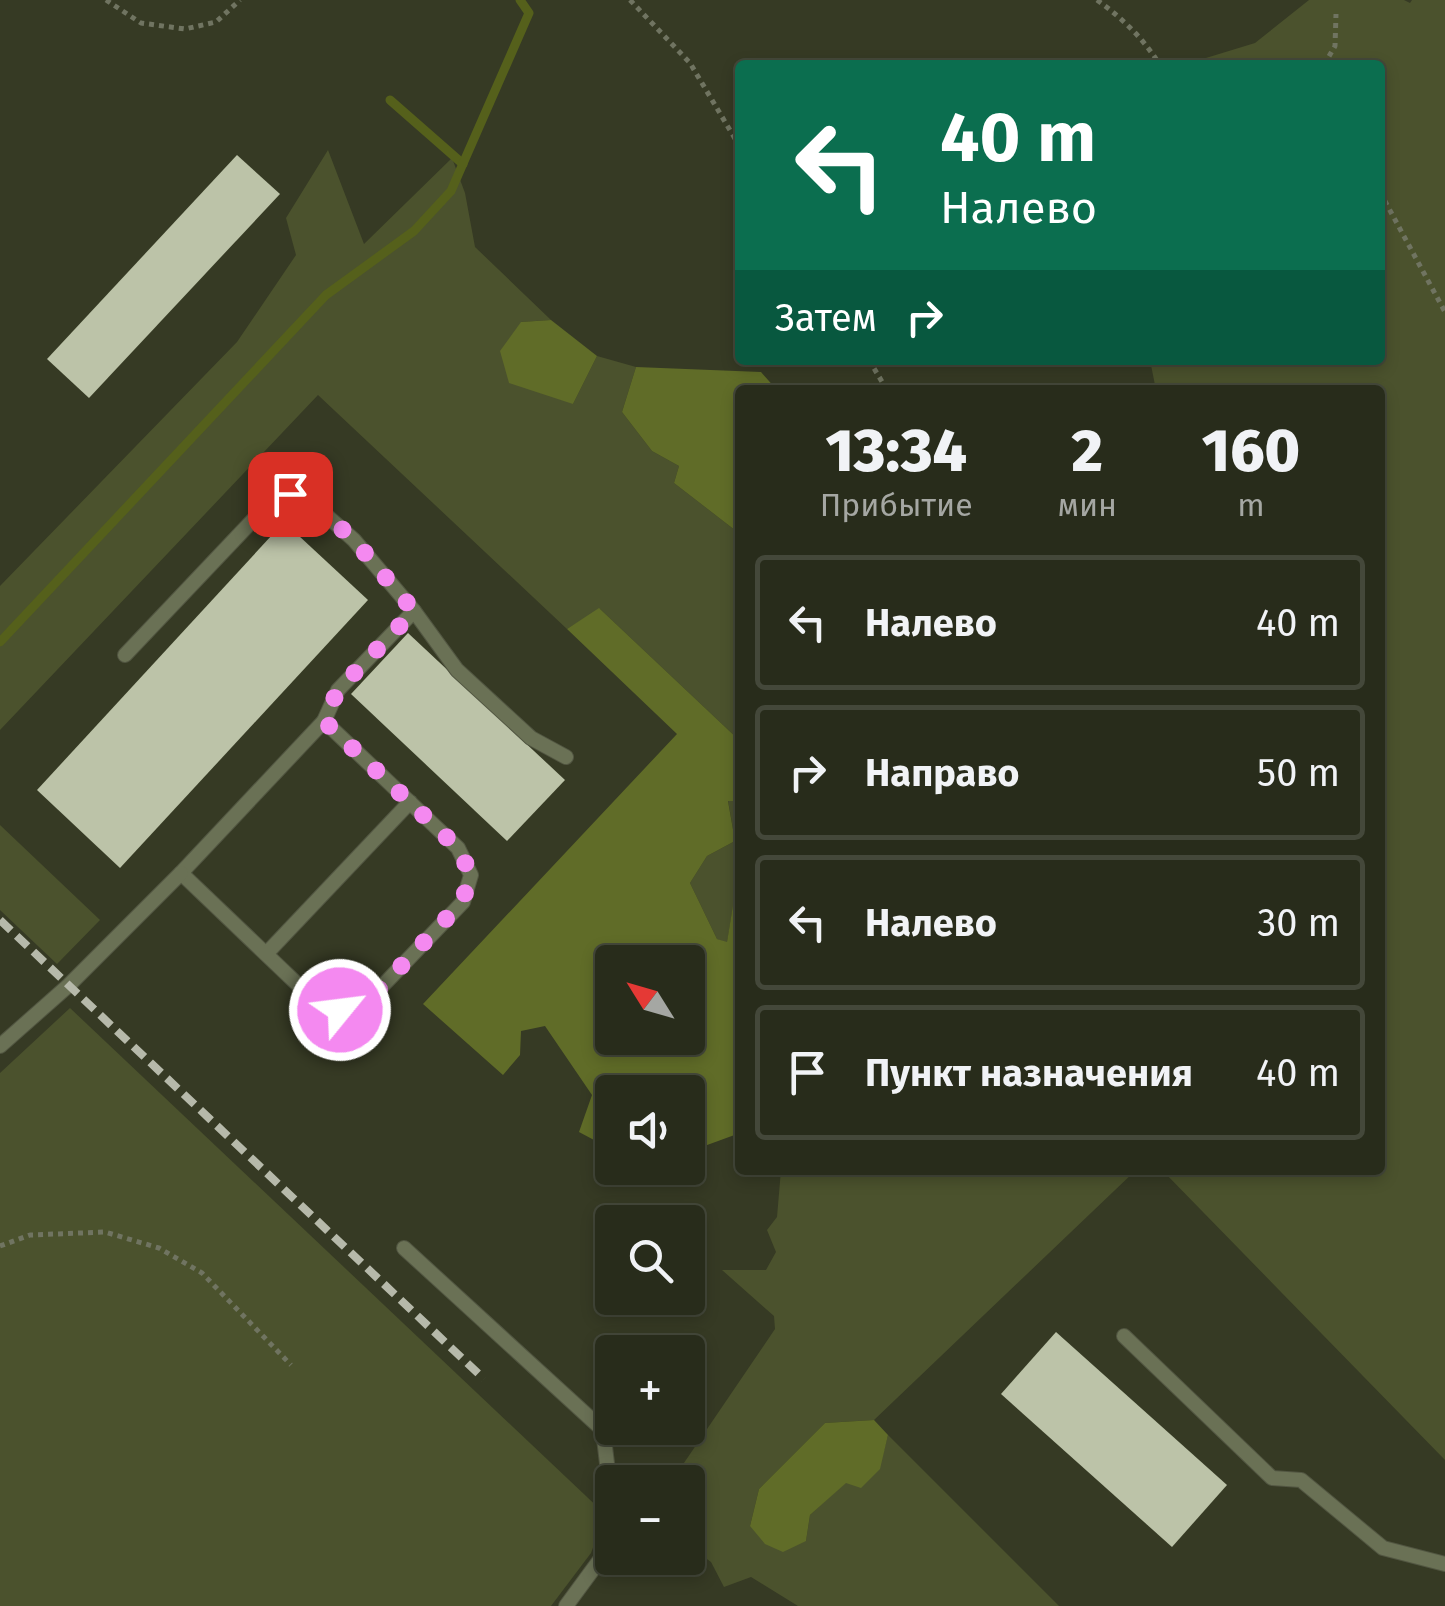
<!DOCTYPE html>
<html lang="ru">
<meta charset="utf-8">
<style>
body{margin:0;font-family:"Fira Sans",sans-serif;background:#343828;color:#f1f3f6;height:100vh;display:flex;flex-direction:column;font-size:38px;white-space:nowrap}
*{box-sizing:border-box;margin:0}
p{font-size:32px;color:#a5a7a3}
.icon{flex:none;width:55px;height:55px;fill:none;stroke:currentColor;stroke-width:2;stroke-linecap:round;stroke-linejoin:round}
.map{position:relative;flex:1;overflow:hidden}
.drawer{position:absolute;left:735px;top:385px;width:650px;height:790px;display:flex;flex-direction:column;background:#282c1b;border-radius:10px;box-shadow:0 5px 15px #0003,0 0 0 2px #44483a}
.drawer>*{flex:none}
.guide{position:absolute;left:735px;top:60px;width:650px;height:305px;border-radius:10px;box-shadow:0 5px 15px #0003,0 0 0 2px #44483a;background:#0b6e4f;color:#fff;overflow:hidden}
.needle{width:65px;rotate:307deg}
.buttons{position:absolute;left:595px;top:945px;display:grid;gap:20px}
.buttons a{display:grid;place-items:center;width:110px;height:110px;border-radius:10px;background:#282c1b;box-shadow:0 5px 15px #0003,0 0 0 2px #44483a;font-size:50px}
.pin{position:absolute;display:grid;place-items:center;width:85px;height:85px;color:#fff;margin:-42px;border-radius:20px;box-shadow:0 5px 15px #0006}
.me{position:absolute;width:110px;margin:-55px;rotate:61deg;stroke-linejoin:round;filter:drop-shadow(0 0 8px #0008)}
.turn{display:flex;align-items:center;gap:35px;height:210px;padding:0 40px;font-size:45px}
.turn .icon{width:130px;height:130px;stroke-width:2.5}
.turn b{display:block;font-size:70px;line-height:85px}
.then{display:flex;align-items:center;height:95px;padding:0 40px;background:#0003;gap:20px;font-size:38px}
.eta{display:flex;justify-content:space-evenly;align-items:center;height:170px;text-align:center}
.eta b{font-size:60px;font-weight:800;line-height:70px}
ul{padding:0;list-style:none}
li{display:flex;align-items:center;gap:30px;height:135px;margin:0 20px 15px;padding:0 20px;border:5px solid #44483a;border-radius:10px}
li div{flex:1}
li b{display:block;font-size:38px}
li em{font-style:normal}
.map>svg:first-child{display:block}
.green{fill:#4b522d}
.forest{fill:#606c28;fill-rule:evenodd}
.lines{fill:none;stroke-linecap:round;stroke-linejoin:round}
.stream{stroke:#55601b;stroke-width:9}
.building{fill:#bcc3a8}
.lane-casing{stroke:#525642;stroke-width:16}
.path{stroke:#707461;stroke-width:5;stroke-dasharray:5 5;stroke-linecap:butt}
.lane{stroke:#6a7155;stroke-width:14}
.rail{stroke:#b6b9aa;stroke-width:8;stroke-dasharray:15 8;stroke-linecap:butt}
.route{stroke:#f489f0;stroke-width:18;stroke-dasharray:0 32.4}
</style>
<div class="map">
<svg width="1445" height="1606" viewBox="0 0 1445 1606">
<rect width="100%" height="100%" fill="#363a24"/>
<g class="green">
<path d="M1309,0H1404L1410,3L1412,0H1445V1460L1162,1170H1380V390H1156L1150,360H1380V65H1183L1255,43Z"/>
<path d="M328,150L364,244L452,158L465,193L475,247L551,320L521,322L573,404L597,356L636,367L622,412L652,451L679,466L674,483L740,534V741L600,609L567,629L318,395L0,730V586L237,342L296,255L286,218Z"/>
<path d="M728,800L740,801V907L733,906L727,943L717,939L690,883L707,856L735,841Z"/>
<path d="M0,825L100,920L57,964L0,910Z"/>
<path d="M70,1008L605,1514L591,1553L551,1606H0V1073Z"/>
<path d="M781,1170H1136L874,1420L825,1423L759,1489L750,1526L806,1541L810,1515L846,1482L879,1469L888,1435L1059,1606H798L751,1577L724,1587L711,1562L688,1545V1482H671L775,1329L774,1316L722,1270H766L776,1252L767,1230L777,1217Z"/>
</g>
<g class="forest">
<path d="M551,320L597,356L573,404L509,383L500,351L521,322Z"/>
<path d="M636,367L761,372L777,390H740V534L674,483L679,466L652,451L622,412Z"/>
<path d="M599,608L740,741V801H728L735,841L707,856L690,883L717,939L727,942L733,905L740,907V1133L688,1152V1092H634L631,1089L628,1092H612V1114L594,1140L579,1132L592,1095L545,1026L521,1031L520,1055L503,1075L423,1004L677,734L567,629ZM612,962H688V1038H612Z"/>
<path d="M874,1420L888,1435L880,1469L861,1488L846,1483L810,1515L806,1541L783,1552L765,1544L750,1526L759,1489L825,1423Z"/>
</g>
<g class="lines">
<g class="stream">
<path d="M390,100L463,164"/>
<path d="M0,642L326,295L414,231L451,191L529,13L520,0"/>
</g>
</g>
<g class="building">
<path d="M237,155L280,194L89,398L47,359Z"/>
<path d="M284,522L368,600L120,868L37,790Z"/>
<path d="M408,633L565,780L507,841L351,694Z"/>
<path d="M1056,1332L1227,1485L1172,1547L1001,1394Z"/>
</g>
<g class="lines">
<g class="lane-casing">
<g id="lane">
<path d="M125,655L271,501L290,494L309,500L354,540L414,611L457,670L531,738L566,757"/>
<path d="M324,721L458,848L471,875L463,902L367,1002L340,1010L314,1000L181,873Z"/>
<path d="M324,721L338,690L414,611"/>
<path d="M266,954L410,802"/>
<path d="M0,1046L69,985L181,873"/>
<path d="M404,1248L603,1430L612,1505"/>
<path d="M1124,1336L1272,1478L1301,1480L1383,1548L1445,1564"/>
<path d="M566,1606L602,1557L612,1530"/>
</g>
</g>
<g class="path">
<path d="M106,0L141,23L185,29L216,22L240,0"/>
<path d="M630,0L690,63L740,147"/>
<path d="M1097,0C1122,18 1143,38 1160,65"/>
<path d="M1324,65L1335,46L1336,14"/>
<path d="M1380,192L1445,312"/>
<path d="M869,360L887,390"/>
<path d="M0,1246L30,1235L105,1232L159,1248L202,1273L291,1365"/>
</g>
<use href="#lane" class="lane"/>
<path class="rail" d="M0,920L484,1379"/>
</g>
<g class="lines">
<path class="route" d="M290,494L310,500L354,540L414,611L338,690L324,721L458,848L471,875L462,902L367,1002L340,1010"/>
</g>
</svg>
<div class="buttons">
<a><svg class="needle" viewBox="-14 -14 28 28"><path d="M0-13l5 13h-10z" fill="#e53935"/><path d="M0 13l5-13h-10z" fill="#a5a7a3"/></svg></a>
<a><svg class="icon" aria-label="sound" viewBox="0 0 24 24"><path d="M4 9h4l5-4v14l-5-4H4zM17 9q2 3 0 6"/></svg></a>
<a><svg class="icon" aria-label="search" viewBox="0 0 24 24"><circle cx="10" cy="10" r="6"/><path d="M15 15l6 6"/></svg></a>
<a>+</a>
<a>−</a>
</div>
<div class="pin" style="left:290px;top:494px;background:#d93025"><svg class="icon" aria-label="arrive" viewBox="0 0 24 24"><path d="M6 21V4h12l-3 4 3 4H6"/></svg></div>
<svg class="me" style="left:340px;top:1010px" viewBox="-20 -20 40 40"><circle r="17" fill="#f489f0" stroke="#fff" stroke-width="3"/><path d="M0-11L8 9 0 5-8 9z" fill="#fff"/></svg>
<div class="guide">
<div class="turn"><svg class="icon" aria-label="left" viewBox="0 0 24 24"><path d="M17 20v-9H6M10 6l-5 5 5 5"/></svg><div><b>40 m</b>Налево</div></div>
<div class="then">Затем<svg class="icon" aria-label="right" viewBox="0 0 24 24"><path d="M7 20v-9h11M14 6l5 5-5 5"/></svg></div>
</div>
<section class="drawer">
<div class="eta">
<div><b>13:34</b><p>Прибытие</p></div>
<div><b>2</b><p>мин</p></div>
<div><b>160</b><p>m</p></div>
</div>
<ul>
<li><svg class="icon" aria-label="left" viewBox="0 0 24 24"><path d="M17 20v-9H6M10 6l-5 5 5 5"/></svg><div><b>Налево</b></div><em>40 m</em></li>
<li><svg class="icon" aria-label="right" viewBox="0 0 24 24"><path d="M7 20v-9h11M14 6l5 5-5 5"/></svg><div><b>Направо</b></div><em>50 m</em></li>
<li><svg class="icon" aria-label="left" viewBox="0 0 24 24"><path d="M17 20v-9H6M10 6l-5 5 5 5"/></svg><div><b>Налево</b></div><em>30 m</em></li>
<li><svg class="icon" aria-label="arrive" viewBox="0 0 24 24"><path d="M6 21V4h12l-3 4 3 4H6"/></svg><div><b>Пункт назначения</b></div><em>40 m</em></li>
</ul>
</section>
</div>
